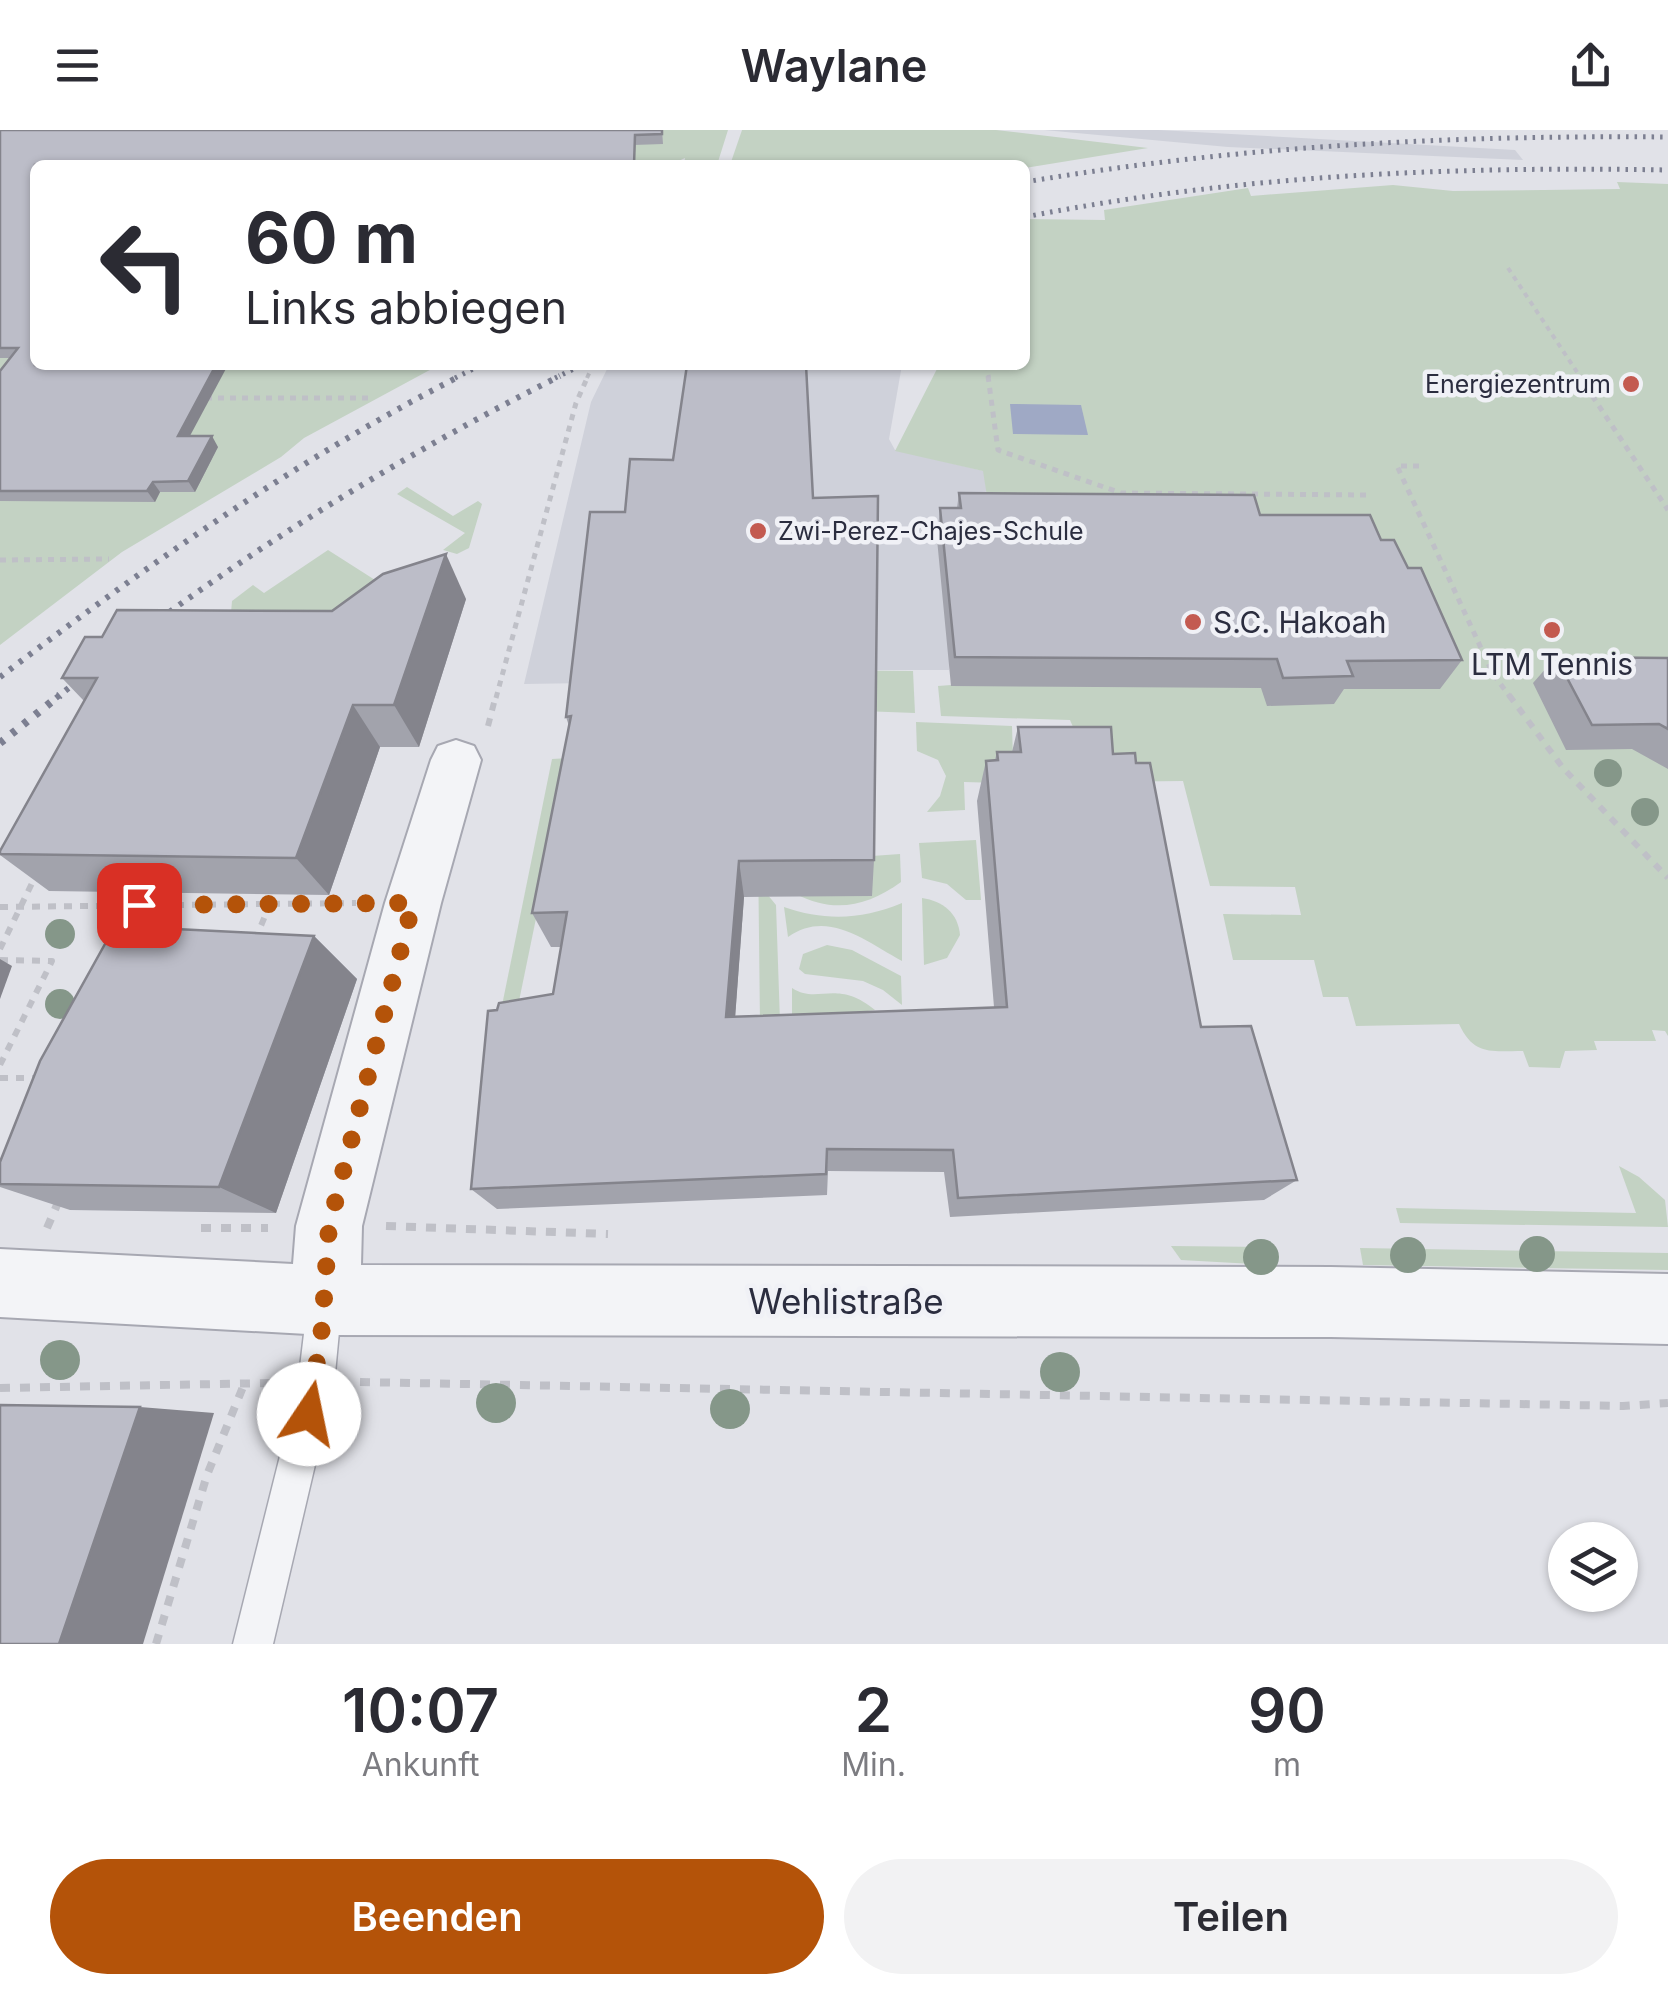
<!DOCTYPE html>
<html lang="de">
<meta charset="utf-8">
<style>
body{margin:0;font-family:Inter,sans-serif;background:#f2f2f3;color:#2b2b33;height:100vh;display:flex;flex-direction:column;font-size:38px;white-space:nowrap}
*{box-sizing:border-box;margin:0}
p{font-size:32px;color:#7c7c81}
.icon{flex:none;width:55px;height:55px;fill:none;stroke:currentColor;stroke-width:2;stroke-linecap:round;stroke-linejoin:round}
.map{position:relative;height:1514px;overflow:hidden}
.panel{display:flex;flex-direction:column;background:#fff;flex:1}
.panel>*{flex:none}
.banner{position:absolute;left:30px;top:30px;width:1000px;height:210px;border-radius:15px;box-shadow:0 2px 8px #0004;background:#fff;color:#2b2b33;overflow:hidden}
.controls{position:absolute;left:1548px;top:1392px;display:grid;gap:20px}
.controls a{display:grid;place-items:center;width:90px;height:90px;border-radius:50%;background:#fff;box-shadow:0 2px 8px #0004;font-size:50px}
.pin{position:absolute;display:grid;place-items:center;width:85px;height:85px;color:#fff;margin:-42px;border-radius:20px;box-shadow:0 5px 15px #0006}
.me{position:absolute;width:110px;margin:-55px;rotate:11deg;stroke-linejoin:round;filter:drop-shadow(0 0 8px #0008)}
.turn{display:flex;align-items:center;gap:35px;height:210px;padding:0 50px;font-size:45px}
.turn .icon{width:130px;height:130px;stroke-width:2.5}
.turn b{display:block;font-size:70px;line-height:85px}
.eta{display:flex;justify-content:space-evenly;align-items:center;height:170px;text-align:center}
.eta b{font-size:60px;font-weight:600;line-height:70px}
.button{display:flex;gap:20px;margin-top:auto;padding:20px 50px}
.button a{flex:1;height:115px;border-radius:60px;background:#b45309;color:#fff;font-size:40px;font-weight:600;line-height:115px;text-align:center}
.button a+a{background:#f2f2f3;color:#2b2b33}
header{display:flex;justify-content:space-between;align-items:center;height:130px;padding:0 50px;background:#fff;font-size:45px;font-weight:600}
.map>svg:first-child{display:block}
.built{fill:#cfd1da}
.green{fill:#c3d2c3}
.water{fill:#9fa9c5}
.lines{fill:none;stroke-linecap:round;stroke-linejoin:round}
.lane-casing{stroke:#a7a8b2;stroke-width:3}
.street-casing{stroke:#a7a8b2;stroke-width:4}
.path-far3{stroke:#bfc0c7;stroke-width:4;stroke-dasharray:5 5;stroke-linecap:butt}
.path-far2{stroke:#bfc0c7;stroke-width:5;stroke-dasharray:6 6;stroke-linecap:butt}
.path-far1{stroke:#bfc0c7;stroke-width:6;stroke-dasharray:8 8;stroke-linecap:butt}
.path{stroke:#bfc0c7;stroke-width:8;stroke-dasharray:10 10;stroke-linecap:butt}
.lane{fill:#f3f4f7;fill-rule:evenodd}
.street{fill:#f3f4f7;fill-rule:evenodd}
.rail-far2{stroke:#7c7f91;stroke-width:5;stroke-dasharray:2.5 6;stroke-linecap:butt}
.rail-far1{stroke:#7c7f91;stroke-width:6;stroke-dasharray:4 8;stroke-linecap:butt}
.rail{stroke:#7c7f91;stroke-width:8;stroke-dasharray:5 10;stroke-linecap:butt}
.tree{fill:#859789}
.wall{fill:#a2a3ac}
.shaded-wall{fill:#84848c}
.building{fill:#bcbdc8;stroke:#84848c;stroke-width:2.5}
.route{stroke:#b45309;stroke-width:18;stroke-dasharray:0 32.4}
.poi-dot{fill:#c35a50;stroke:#f0f1f6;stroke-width:4}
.labels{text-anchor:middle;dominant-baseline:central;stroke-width:9;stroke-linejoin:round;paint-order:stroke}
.far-poi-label{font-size:25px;fill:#2b2d3f;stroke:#f0f1f6;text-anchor:end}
.poi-label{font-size:30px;fill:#2b2d3f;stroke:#f0f1f6;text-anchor:start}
.near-street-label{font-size:35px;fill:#2b2d3f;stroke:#f0f1f6}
</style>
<header><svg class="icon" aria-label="menu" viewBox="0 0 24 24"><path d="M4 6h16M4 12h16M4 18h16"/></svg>Waylane<svg class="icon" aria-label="share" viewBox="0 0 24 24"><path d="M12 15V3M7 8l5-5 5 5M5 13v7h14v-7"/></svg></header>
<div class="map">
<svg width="1668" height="1514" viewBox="0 0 1668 1514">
<rect width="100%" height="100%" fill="#e1e2e8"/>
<g class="built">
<path d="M1044,0H1159L1515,20L1523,30L1228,17Z"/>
<path d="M609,235H902L889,309L895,320L984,341L988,373L960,444L949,540H656L588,553L524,554L591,272Z"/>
</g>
<g class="green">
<path d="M0,0H728L717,35H684L685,28L670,35H35V235H439L304,308L281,327L122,422L0,515Z"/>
<path d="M742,0H996L1148,18L1025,38L730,35Z"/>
<path d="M1617,52L1668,54V906L1665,901L1652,900L1656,911H1594L1597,920L1565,921L1560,938L1529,937L1523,921C1491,921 1474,926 1459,894L1356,896L1348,867H1323L1314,830H1233L1223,784L1301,785L1295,757L1210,756L1183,651L1097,652L1070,590L941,586L938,556L951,555L960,444L988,373L983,341L895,321L939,235H1025V89L1105,90L1104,80L1248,58L1251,66L1393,55L1453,61L1620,59Z"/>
<path d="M407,357L453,386L478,371L482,374L469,418L457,424L443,420L465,403L397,364Z"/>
<path d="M328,420L397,464L416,483H231L232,471L253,455L264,463Z"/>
<path d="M657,539L913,541L915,583L653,573Z"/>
<path d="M916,592L1012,596L1013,629L999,653L964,652L965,680L927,682L940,666L946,646L938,630L917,621Z"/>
<path d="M569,628L511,910H495L552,629Z"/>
<path d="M976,710L981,770H966L947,754L922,748L919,713Z"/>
<path d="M758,719L767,764L776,775L780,892L760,894Z"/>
<path d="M900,724L901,752C868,776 834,784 796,764L872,726Z"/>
<path d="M922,768C943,771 958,783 960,805L947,828L924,835Z"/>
<path d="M902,773V831C865,811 828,779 788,807L784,777C824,791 862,790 902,773Z"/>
<path d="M827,815L852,820L901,846L902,875L883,860L863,851L805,844L799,839L803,824Z"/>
<path d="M792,858C818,875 836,848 875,880L792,891Z"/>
<path d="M1619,1036L1639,1047L1665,1070L1668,1097L1400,1093L1396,1078L1636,1083Z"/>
<path d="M1171,1116L1268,1117L1271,1135L1181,1130Z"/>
<path d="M1360,1118L1668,1123V1140L1363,1135Z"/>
</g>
<path class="water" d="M1010,274L1081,275L1088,305L1013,304Z"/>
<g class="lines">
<g class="lane-casing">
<path id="lane" d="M325,1153L337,1158L342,1170L334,1254L273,1514H233L298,1254L308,1170L313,1158Z"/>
</g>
<g class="street-casing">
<path id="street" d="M456,610L474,616L481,630L441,773L362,1096L361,1135L1331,1137L1668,1144V1214L1331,1207L325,1205L0,1187V1119L293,1134L296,1096L385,773L431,630L438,616Z"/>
</g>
<g class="path-far3">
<path d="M632,34L673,35"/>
<path d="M1508,138L1581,248"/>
<path d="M987,235L989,248"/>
<path d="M587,248L593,235"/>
</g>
<g class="path-far2">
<path d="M988,246L998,320L1121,363L1367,365"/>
<path d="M1579,246L1668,380"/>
<path d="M206,268H369"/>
<path d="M1419,336H1397L1493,544L1511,568"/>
<path d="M0,430L109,429"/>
<path d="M496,568L576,273L588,246"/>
</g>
<g class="path-far1">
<path d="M1509,565L1563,638L1668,748"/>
<path d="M488,596L496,565"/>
<path d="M0,777L356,773"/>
<path d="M166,806L179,775"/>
<path d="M255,810L270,774"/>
<path d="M0,819L36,745"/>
<path d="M0,830L52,831L0,935"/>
<path d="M0,948H37"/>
</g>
<g class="path">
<path d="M386,1096L608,1104"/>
<path d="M47,1098L60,1068"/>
<path d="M201,1098H268"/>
<path d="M360,1252L1623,1276L1668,1273"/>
<path d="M0,1258L272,1253"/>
<path d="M156,1514L207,1345L245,1252"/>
</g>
<use href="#lane" class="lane"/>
<use href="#street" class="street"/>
<g class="rail-far2">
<path d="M1025,52C1238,16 1452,5 1668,7"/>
<path d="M1025,87C1238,45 1451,36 1668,40"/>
<path d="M455,248L481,235"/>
<path d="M555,248L582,235"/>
</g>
<g class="rail-far1">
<path d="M150,496C280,401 416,318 560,246"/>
<path d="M0,547C146,436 296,330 460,246"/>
<path d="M56,568L90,541"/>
</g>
<path class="rail" d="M0,613L60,565"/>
</g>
<g class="tree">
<circle cx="1608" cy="643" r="14"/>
<circle cx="1645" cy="682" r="14"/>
<circle cx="60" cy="804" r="15"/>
<circle cx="60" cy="874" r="15"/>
<circle cx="1537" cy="1124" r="18"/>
<circle cx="1408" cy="1125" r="18"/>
<circle cx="1261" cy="1127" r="18"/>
<circle cx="60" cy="1230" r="20"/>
<circle cx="1060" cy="1242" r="20"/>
<circle cx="496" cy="1273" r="20"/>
<circle cx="730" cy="1279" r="20"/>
</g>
<g class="wall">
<path d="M0,0H662L663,14L35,35L190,306L218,317L195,362H160L155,372L0,371V241L10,228H0Z"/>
<path d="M959,363L1260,385L1381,410L1408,438L1462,530L1440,559H1344L1334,574L1267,576L1261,558L951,556L937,409L940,378H957Z"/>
<path d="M813,368L874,730L872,766L744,767L735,887L994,877L977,671L986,631L995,630L997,622H1012L1018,597L1113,624L1201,897L1297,1050L1264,1070L950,1087L944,1042L828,1041L827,1065L497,1079L471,1059L497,880L553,864L561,817H551L532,783L569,596L566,587L625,382Z"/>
<path d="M466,469L419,617H380L329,765L49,761L0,725V721L84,571L62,548L102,507L332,481Z"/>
<path d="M1556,527L1668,528V639L1632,619L1566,620L1533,553Z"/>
<path d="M314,806L357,849L276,1083L70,1080L0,1057V1032Z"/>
</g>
<g class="shaded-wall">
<path d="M216,235H228L184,317L178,306Z"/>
<path d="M212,306L218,317L195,362L188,351Z"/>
<path d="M153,352L160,362L155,372L147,361Z"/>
<path d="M446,424L466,469L419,617L394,575Z"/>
<path d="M353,575L380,617L329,765L296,728Z"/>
<path d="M739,731L744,767L733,916L726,887Z"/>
<path d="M314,806L357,849L276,1083L219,1057Z"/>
<path d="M0,829L12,836L0,869Z"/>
<path d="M140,1277L214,1283L143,1514H59Z"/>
</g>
<g class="building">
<path d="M0,0H662V4L635,5L634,35H35V235H216L178,306H212L188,351L153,352L147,361H0V241L18,218H0Z"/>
<path d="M687,235H806L813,368L878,366L874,730L739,731L726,887L1007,877L986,631L998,630L997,622H1021L1018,597H1111L1113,624L1135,623L1136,633H1150L1201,897L1251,896L1297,1050L958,1068L953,1020L827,1019L826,1044L471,1059L488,881L497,880L499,873L553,864L567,782L532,783L571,586L566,587L590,382H625L630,329L673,330Z"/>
<path d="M959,363L1254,365L1260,385H1370L1381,410H1394L1408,438H1421L1462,530L1347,531L1353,546L1283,548L1277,529L955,527L940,378H961Z"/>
<path d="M446,424L394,575H353L296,728L0,724V721L97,548H62L85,507H102L117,480L332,481L383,444Z"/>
<path d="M1556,527L1668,528V599L1659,594L1592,595Z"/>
<path d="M115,796L314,806L219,1057L0,1054V1032L40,931Z"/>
<path d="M0,1275L140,1277L59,1514H0Z"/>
</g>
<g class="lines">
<path class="route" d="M139,775L413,773L329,1096L322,1198L309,1284"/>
</g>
<g class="poi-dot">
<circle cx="1631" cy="254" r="10"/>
<circle cx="758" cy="401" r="10"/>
<circle cx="1193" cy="492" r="10"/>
<circle cx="1552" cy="500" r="10"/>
</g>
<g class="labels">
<g class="far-poi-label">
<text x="1611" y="254">Energiezentrum</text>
<text x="778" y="401" text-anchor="start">Zwi-Perez-Chajes-Schule</text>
</g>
<g class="poi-label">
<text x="1213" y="492">S.C. Hakoah</text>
<text x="1552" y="534" text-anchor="middle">LTM Tennis</text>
</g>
<g class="near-street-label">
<text x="846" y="1171">Wehlistraße</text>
</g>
</g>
</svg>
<div class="controls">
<a><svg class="icon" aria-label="layers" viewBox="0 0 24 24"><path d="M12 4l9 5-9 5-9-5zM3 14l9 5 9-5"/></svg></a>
</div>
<div class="pin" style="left:139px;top:775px;background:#d93025"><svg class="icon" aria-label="arrive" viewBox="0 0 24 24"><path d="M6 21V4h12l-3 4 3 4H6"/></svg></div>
<svg class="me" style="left:309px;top:1284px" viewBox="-20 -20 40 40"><circle r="19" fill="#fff"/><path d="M0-13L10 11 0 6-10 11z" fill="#b45309"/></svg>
<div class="banner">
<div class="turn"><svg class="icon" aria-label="left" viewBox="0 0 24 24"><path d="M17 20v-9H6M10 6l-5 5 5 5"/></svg><div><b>60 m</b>Links abbiegen</div></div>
</div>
</div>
<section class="panel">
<div class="eta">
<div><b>10:07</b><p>Ankunft</p></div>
<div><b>2</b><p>Min.</p></div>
<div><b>90</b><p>m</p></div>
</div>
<div class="button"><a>Beenden</a><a>Teilen</a></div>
</section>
